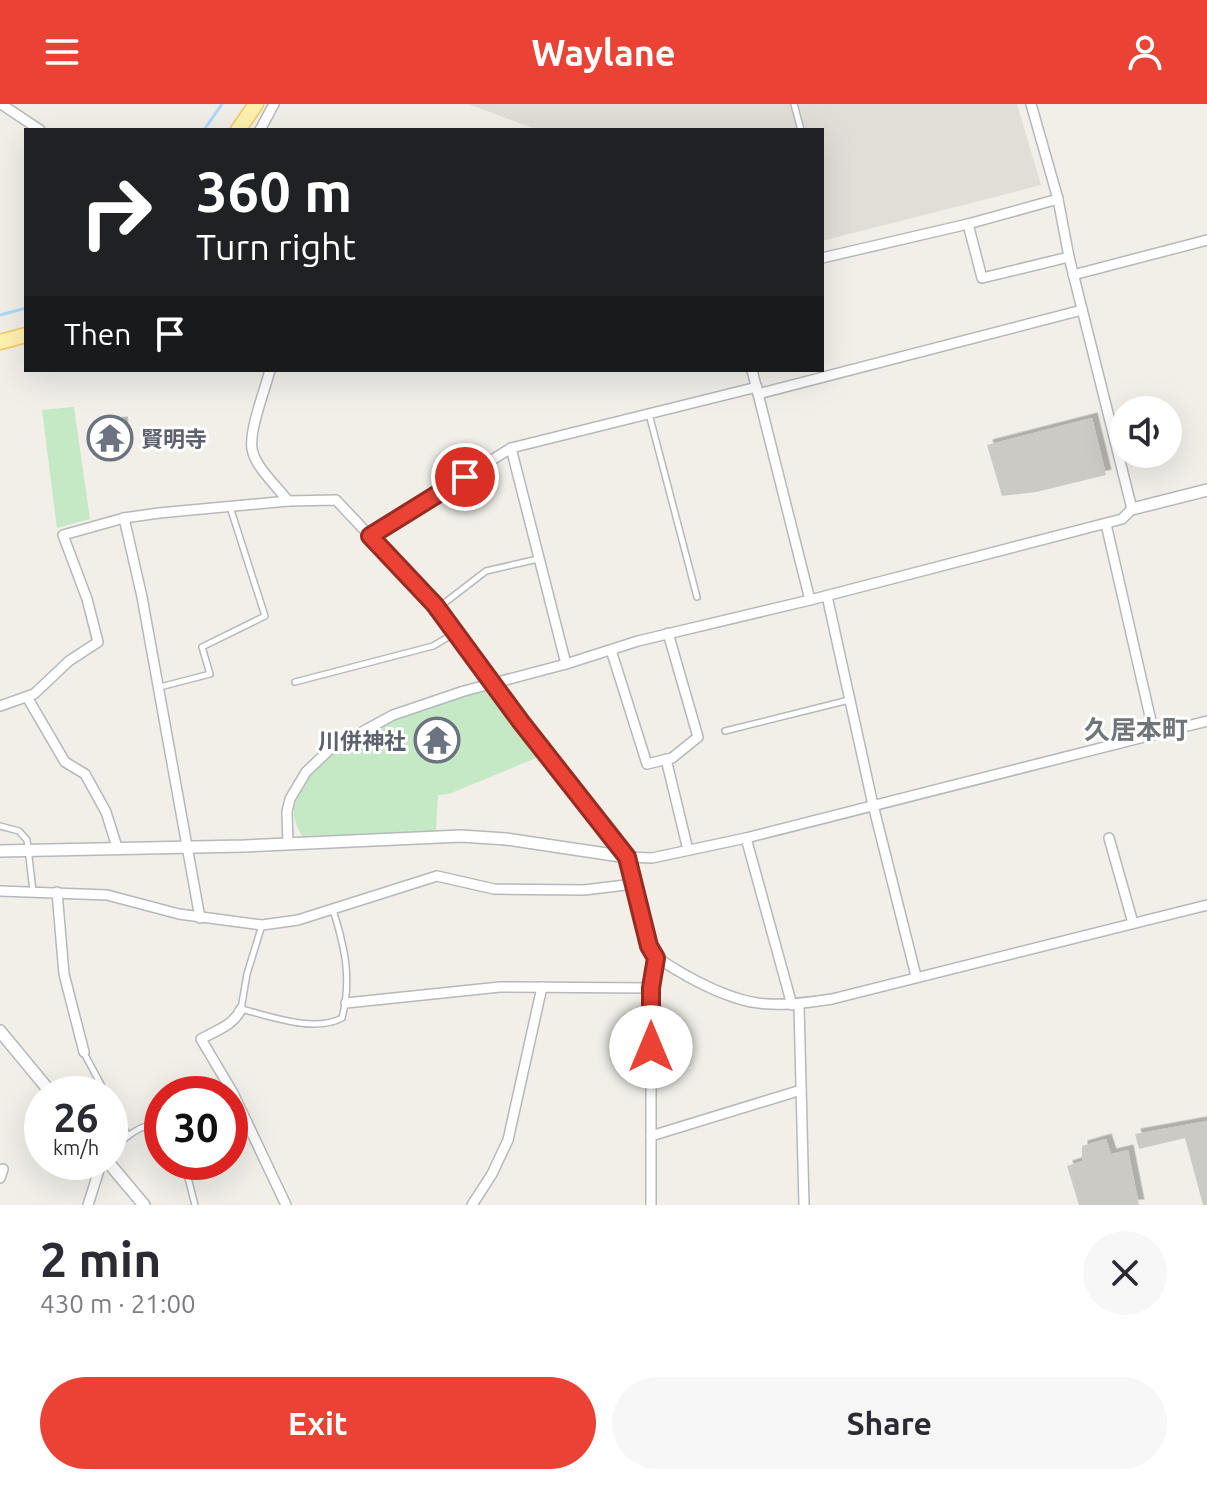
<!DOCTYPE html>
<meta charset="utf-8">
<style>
body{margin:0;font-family:Ubuntu,"Noto Sans JP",sans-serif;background:#f7f7f7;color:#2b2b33;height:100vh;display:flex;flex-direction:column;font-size:30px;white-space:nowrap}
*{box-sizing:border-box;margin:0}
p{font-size:26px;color:#7c7c81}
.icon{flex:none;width:44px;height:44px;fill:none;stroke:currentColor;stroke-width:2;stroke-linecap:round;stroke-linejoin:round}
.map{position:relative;height:1101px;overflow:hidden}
.sheet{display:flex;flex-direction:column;background:#fff;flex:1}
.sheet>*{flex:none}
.hud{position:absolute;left:24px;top:24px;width:800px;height:244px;border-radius:0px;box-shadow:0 8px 32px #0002;background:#202124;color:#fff;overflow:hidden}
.buttons{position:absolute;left:1110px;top:292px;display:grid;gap:16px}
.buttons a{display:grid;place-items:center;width:72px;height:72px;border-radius:50%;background:#fff;box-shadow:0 8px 32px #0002;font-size:40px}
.speed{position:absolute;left:24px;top:972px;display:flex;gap:16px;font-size:40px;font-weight:700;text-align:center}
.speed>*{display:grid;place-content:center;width:104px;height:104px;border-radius:50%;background:#fff;box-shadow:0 8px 32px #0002;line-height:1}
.speed small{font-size:20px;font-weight:400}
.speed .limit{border:12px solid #d22;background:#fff;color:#111}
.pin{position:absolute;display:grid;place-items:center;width:68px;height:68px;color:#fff;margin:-34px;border:4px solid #fff;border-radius:50%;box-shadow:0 2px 8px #0007}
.me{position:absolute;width:88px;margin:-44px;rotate:0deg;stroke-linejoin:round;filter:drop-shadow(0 0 6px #0008)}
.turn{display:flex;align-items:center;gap:28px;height:168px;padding:0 40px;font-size:36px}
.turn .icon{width:104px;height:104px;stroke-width:2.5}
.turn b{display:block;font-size:56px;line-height:68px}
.then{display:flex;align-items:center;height:76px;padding:0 40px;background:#0003;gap:16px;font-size:30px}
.round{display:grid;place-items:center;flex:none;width:84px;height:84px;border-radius:42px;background:#f7f7f7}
.overview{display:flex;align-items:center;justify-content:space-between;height:136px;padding:0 40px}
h1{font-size:48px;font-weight:700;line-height:60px}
.button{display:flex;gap:16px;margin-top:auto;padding:16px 40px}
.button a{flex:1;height:92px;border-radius:48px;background:#ea4335;color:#fff;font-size:32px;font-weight:700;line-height:92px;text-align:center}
.button a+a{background:#f7f7f7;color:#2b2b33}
header{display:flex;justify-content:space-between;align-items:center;height:104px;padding:0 40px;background:#ea4335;color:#fff;font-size:36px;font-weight:700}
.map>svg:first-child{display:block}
.education{fill:#e1ded6}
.green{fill:#c5e8c5}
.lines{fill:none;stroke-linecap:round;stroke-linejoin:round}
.stream{stroke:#aadaff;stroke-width:3}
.building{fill:#cccac5;filter:url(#shadow)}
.service-casing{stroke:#b5b8bc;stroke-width:8}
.minor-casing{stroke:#b5b8bc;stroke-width:12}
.tertiary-casing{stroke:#b5b8bc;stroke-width:14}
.primary-casing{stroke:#f2c960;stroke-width:17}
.service{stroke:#fff;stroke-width:5}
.minor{stroke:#fff;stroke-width:9}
.tertiary{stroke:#fff;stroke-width:11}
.primary{stroke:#fff2af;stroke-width:14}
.route-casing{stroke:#982c22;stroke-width:20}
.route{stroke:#ea4335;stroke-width:14}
.labels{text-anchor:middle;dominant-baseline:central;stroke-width:6;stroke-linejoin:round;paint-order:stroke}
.worship-label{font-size:22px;font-weight:bold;fill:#5b616d;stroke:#fff;text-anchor:start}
.quarter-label{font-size:26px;font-weight:bold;fill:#70757a;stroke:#fff}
</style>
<header><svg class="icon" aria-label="menu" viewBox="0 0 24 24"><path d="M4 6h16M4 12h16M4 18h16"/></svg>Waylane<svg class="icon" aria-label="person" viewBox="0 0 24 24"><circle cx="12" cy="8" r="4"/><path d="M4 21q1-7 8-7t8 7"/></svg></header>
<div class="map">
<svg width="1207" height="1101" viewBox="0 0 1207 1101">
<defs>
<filter id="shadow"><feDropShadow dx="5.5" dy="-5.5" stdDeviation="0" flood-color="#0004"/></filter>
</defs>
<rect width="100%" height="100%" fill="#f1efe8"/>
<path class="education" d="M468,0H1017L1041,81L822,137V26H538Z"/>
<g class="green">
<path d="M74,303L90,415L57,424L42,306Z"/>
<path d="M486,585L493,588L541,652L449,690L438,691L436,727L303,734C300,728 294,718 294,711C293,704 297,694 300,688C330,628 427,604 486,585Z"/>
</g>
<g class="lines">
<g class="stream">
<path d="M204,26L222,0"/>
<path d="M0,211L26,204"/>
</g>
</g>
<g class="building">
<path d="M1092,314L1106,371L1036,388L1002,392L987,341Z"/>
<path d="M122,318L126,345L120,347L121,351L99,352L94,322Z"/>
<path d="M1207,1017V1101H1203L1185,1034L1139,1045L1135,1030Z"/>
<path d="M1106,1035L1111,1050L1128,1046L1139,1101H1079L1067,1062L1082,1057V1042Z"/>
</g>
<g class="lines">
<g class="service-casing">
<g id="service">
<path d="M794,0L801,26"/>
<path d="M649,310L697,493"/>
<path d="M438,504L486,467L538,455"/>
<path d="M295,578L433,542L455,529"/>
<path d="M160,583L210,570L202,543L265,512L230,403"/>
<path d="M725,627L849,596"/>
<path d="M0,722L19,727L27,736L33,787"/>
<path d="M262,821L247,870L241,905C270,912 314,929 342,914C352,875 345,844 333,806"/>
<path d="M84,949L106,990"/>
<path d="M110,999L128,1032"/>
<path d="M114,1047C125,1031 142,1020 162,1019"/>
<path d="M184,1058L195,1101"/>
</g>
</g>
<g class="minor-casing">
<g id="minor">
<path d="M1,0L40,26"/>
<path d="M260,26L274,0"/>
<path d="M968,120L982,174L1069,153"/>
<path d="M822,154L968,120L1058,95"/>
<path d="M1073,171L1207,136"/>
<path d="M270,266C265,286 249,326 252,345C255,363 277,382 288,397"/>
<path d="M752,266L810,496"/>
<path d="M758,290L1082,206"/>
<path d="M511,344L566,560"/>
<path d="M124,414L142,493L200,814"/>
<path d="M1106,420L1154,630"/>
<path d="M370,432L511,344L757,283"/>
<path d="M827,492L873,701L916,872"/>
<path d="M611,546L647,660L672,654L698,633L668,529"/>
<path d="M27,593L65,658L85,670L106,708L117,743"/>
<path d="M0,602L34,590L69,557L98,538L87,495L63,431L124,414L159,409L288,397L336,396L435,501L521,618L627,753L649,842C658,857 672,863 687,872C743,903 769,905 832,895L1207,801"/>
<path d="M666,655L688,746"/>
<path d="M746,734L792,901"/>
<path d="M1109,734L1133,819"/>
<path d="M288,740L287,708L290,695L306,668L329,646L393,611L464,587L566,560L638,537L810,496L1122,415L1132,405L1069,153L1058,95L1031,0"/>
<path d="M627,753L652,754L746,734L1207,617"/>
<path d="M0,787L107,791L179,810L262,821L298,816L437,772L494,785L584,786L634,780"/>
<path d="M57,788L64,870L84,948"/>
<path d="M346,899L500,883L651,884"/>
<path d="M799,901L804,1101"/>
<path d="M241,905C234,921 217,926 201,935L233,989L286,1101"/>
<path d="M651,1032L801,986"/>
<path d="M0,1074L3,1065"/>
<path d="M88,1101L99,1066"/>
<path d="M472,1101L492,1070L508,1036L542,883"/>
<path d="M651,1101V884L656,854"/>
</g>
</g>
<g class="tertiary-casing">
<g id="tertiary">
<path d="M1132,405L1207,386"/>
<path d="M0,747L244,742L461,732L506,735L627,753"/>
<path d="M0,927L52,990"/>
<path d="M108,1058L144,1101"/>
</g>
</g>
<g class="primary-casing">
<g id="primary">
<path d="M238,26L256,0"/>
<path d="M0,238L26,231"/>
</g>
</g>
<use href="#service" class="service"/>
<use href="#minor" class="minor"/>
<use href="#tertiary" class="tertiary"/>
<use href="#primary" class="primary"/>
</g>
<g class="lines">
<g class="route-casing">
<path id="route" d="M465,373L370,432L435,501L521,618L627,753L649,842L656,854L651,884V943"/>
</g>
<use href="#route" class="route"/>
</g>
<defs>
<g id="temple-ring" transform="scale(2.3)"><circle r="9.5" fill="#fff" stroke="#6b7280" stroke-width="1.5"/><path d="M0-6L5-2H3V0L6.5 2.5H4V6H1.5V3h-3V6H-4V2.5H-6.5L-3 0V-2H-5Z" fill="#6b7280"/></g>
</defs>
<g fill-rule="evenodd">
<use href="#temple-ring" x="110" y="334"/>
<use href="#temple-ring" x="437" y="636"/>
</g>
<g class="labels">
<g class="worship-label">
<text x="141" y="334">賢明寺</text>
<text x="406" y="636" text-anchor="end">川併神社</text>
</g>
<g class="quarter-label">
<text x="1136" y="625">久居本町</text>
</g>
</g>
</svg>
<div class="buttons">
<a><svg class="icon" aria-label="sound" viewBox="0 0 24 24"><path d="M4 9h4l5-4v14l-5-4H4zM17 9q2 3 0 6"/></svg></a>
</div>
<div class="speed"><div>26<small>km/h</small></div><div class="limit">30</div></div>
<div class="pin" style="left:465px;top:373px;background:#d93025"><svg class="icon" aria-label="arrive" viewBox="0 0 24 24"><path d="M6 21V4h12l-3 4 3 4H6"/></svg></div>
<svg class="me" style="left:651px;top:943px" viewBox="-20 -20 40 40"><circle r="19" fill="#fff"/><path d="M0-13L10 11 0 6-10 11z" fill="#ea4335"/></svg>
<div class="hud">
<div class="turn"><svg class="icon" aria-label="right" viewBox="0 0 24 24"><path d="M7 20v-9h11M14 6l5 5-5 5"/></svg><div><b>360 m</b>Turn right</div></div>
<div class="then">Then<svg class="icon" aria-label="arrive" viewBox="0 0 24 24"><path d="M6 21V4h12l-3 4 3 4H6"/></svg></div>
</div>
</div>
<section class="sheet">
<div class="overview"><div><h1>2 min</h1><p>430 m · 21:00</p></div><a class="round"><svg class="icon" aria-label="close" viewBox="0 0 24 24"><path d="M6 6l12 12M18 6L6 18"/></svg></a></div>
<div class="button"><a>Exit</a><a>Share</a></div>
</section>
